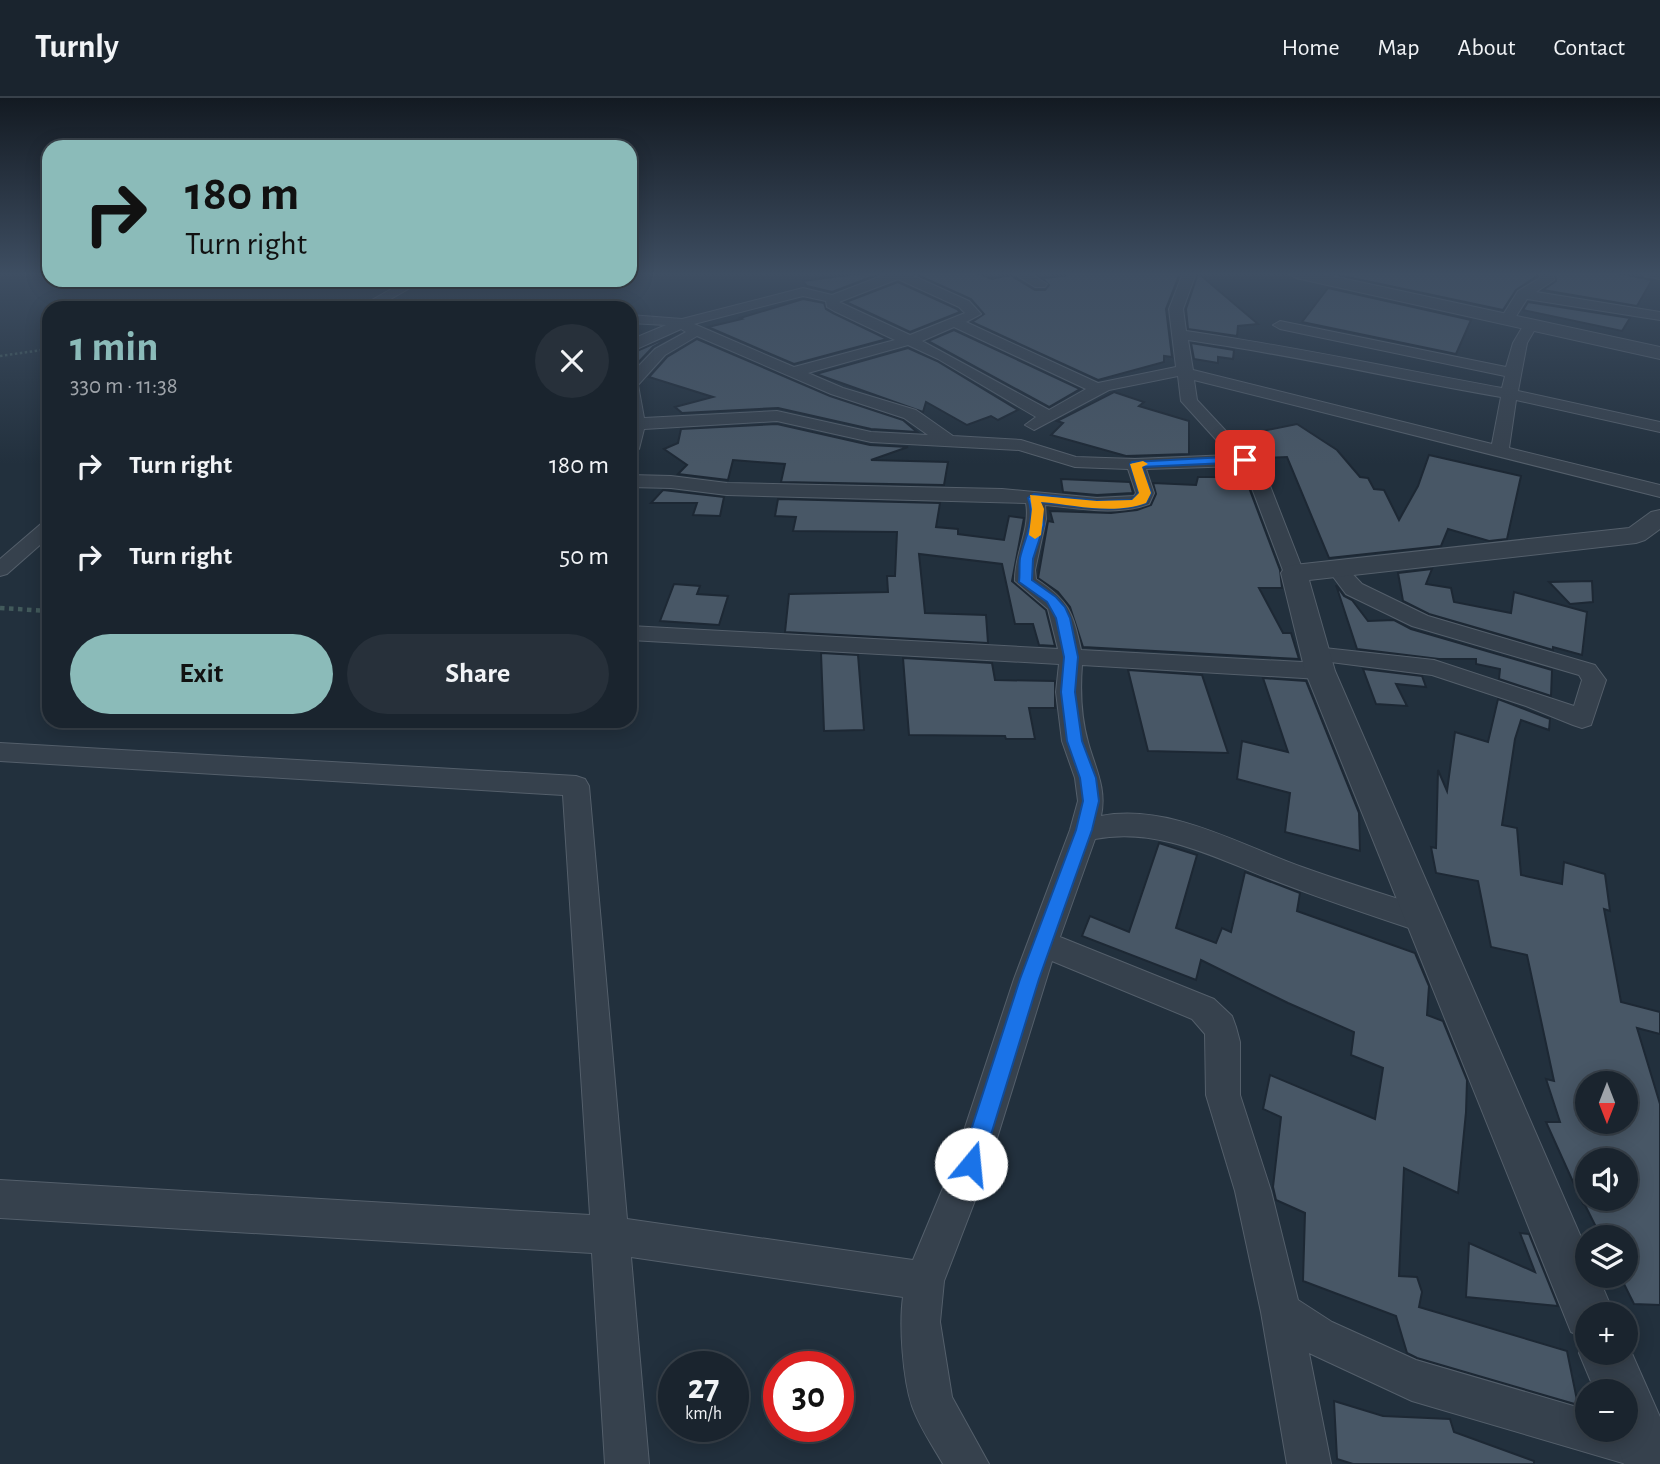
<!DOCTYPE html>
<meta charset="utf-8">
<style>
body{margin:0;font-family:"Alegreya Sans",sans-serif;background:#27303a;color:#f1f3f6;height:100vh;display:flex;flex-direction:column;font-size:26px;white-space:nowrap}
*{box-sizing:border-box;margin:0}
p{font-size:23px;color:#9fa4aa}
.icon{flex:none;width:38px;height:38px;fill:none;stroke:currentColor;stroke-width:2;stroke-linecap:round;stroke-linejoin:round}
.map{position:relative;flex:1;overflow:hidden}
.side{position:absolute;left:42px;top:203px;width:595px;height:427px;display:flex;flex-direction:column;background:#1a242e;border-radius:21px;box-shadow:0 4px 18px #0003,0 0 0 2px #38414a}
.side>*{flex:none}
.top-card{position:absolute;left:42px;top:42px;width:595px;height:147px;border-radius:21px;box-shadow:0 4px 18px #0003,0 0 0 2px #38414a;background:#8bbbb9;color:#111;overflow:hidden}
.needle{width:46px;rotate:180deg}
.tools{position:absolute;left:1575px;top:973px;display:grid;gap:14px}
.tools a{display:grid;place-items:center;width:63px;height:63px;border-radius:50%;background:#1a242e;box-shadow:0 4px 18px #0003,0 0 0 2px #38414a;font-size:35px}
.speed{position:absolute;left:658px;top:1253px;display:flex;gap:14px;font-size:35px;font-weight:700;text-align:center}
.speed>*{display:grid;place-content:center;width:91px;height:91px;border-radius:50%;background:#1a242e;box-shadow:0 4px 18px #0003,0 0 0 2px #38414a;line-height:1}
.speed small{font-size:18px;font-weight:400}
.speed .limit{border:10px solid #d22;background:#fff;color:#111}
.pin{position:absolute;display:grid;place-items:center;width:60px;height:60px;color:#fff;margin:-30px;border-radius:14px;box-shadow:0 4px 10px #0006}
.me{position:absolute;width:77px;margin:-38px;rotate:17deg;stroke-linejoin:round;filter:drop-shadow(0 0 5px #0008)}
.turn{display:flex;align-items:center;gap:24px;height:147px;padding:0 28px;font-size:32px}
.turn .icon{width:91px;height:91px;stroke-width:2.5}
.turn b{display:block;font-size:49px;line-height:60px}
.round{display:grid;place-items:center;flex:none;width:74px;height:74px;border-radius:37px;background:#27303a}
.head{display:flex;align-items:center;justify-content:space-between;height:119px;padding:0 28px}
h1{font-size:42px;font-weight:700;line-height:52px;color:#8bbbb9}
.action{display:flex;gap:14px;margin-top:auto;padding:14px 28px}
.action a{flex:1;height:80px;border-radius:42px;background:#8bbbb9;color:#111;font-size:28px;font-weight:700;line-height:80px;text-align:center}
.action a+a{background:#27303a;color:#f1f3f6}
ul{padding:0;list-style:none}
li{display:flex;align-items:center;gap:21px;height:91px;padding:0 28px}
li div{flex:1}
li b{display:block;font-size:26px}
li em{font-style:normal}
header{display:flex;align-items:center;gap:42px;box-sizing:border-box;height:98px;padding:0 35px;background:#1a242e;border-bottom:2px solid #38414a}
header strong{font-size:33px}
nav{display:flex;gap:38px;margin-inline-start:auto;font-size:24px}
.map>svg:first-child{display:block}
.building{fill:#485766;stroke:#1d2834;stroke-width:2;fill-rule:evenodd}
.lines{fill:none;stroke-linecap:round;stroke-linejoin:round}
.minor-casing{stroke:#545f6b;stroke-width:2}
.tertiary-casing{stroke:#545f6b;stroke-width:2}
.path-far1{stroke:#425a5b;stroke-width:2.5;stroke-dasharray:2.5 2.5;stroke-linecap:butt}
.path{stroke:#425a5b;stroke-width:4.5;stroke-dasharray:4.5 4.5;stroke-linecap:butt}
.minor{fill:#36414d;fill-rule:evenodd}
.tertiary{fill:#36414d;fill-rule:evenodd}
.route{fill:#1a73e8;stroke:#114b97;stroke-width:2}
.slow{fill:#f59e0b}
</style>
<header>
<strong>Turnly</strong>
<nav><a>Home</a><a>Map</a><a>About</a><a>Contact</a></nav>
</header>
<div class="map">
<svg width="1660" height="1366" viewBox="0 0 1660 1366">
<rect width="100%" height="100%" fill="#22303d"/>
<g class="building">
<path d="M864,175H882L832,194L807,188L803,183Z"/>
<path d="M913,175H977L992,181L1010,177L1035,192H1045L1049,187L1042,180L1065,178L1067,175H1180L1166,211L1172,259L1164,258V264L1098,282L972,224L984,216L971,201Z"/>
<path d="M1198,175L1258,226L1238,228L1237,238L1188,231L1186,211Z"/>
<path d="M1339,175H1537V178L1516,192L1503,212L1338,177Z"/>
<path d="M1555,175H1617L1652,182L1637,208L1543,192L1556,183Z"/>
<path d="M898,184L957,211L960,214L910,234L846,204Z"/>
<path d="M1328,190L1471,222L1456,256L1302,224Z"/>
<path d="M803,201L824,205L826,211L833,215L887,241L794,266L708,229L742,221L740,220Z"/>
<path d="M1528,204L1630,220L1622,233L1523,212Z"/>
<path d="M954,232L1080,291L1049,309L928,243Z"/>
<path d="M680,234L653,249L630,273V256Z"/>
<path d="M697,241L830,298L903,322L917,334L871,331L778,310L682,315L675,309L713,299L649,279L667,259Z"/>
<path d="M1191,245L1234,252L1233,261L1218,259V265L1194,261Z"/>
<path d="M908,250L937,263L1018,312L998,322L991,318L967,327L926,304L923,314L816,276Z"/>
<path d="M1114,294L1144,304L1139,308L1189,323V356L1126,358L1051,337L1063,325L1057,323Z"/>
<path d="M777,326L870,347L908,349L871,362L948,364L944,387L781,384L785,366L733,362L728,382L678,376L687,367L664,351L678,345L681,331Z"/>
<path d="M1297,326L1337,352L1360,379L1368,380L1374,391L1384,392L1399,422L1418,388L1429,357L1521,378L1507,441L1489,443L1448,431L1441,448L1329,460L1287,359L1266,360L1248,336Z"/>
<path d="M1198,379H1245L1280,472L1282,490H1259L1283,535H1291L1299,561L1083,549L1070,509L1058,494L1038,480L1048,423L1053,424L1050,413L1111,415L1137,412L1151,407L1156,396L1153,385L1196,387Z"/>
<path d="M1061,381L1130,384L1133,395L1097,397L1063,394Z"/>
<path d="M663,392L724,399L720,418L693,417L697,405H651Z"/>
<path d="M778,401L940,405L936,429L958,431V436L1004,442L1009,418L1024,420L1012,483L1046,512L1055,548L1039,547L1033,526H1015L1002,466L919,456L925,515L986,517L988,545L785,534L789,496L888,494L887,478H895L897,434L793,433L796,419L775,418Z"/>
<path d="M1432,471L1426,486L1451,490L1454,504L1511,515L1514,494L1587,514L1582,557L1553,549V552L1429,516L1403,503L1398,475Z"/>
<path d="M1592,483L1593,504L1570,506L1549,484Z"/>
<path d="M674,486L700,488L697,496L728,498L719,527L660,523Z"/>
<path d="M1336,487L1344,498L1352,502L1368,523L1394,522L1411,531L1552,572L1551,598L1499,581L1500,571L1476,566V561H1439L1357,551Z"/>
<path d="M821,555L858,557L864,632L824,633Z"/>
<path d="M903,560L992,565L995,582L1055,583V610H1029L1035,641H1006L1005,638L909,637Z"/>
<path d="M1363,571L1422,578L1426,589L1396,586L1407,608L1376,606Z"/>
<path d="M1128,572L1202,577L1228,655L1148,653Z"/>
<path d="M1263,580L1306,583L1359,715L1360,753L1285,734L1290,695L1237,681L1242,643L1288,654Z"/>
<path d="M1498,601L1550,621L1549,632L1521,622L1515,641L1502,727L1517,730L1521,777L1562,786L1564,764L1605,776L1610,813L1604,811L1621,904L1660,914V936L1637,930L1660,1006V1207L1634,1206L1620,1178H1626V1139H1601L1585,1107L1583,1106L1546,1024H1560L1546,981L1554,983L1527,857L1491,849L1478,783L1436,775L1431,749L1436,750L1438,672L1447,693L1455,634L1488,644ZM1587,985H1626V1024H1587ZM1587,1062H1626V1101H1587Z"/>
<path d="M1159,745L1197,757L1176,830L1216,845L1222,830L1231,834L1245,774L1300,795L1297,813L1415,855L1429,888L1427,917L1443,923L1467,982L1466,1014L1458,1095L1404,1070L1399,1178L1417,1179L1422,1194L1419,1209L1567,1253L1578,1307L1417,1260L1407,1255L1396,1218L1303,1183L1305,1115L1276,1102L1273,1089L1281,1019L1263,1011L1270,977L1375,1021L1383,970L1351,957L1354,934L1288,905L1201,862L1196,882L1082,838L1090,818L1129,834Z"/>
<path d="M1520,1135L1529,1136L1558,1208L1466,1199L1469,1145L1535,1174Z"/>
<path d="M1334,1303L1383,1318L1450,1321L1454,1334L1534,1363V1366H1353L1337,1361Z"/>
</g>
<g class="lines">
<g class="minor-casing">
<g id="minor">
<path d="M889,175H907L969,203L981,216L966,224L1098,285L1176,269L1169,211L1183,175H1196L1183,211L1186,233C1292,248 1397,271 1502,290L1505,278L1280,231L1273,227L1280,223L1506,269L1513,245L1526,223L1531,222L1538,226L1527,245L1518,293L1660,324V334L1516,302L1509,350L1660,387V399L1194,282L1197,302L1265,375L1304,475L1301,479H1287L1284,475L1247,377L1239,368L1146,371L1154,395L1149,406C1117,418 1078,410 1045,407L1046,421L1035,472L1036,481C1069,503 1073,514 1081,552L1320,565L1328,568L1332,573L1328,578L1320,581L1082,567C1080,593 1081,619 1088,644C1095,670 1107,690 1101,718C1169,705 1240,747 1302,769C1346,785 1391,798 1435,813L1439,822L1435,831L1424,835C1376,819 1328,803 1281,785C1221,763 1161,728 1095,741L1060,839L1214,901L1232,918L1236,929L1240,944V997L1271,1093L1298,1202L1332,1224L1416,1262L1587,1312V1332H1626V1323L1660,1334V1366H1626L1412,1303L1309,1255L1331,1366H1287L1261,1214L1235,1093L1206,997L1205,936L1192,921L1052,863L989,1066L944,1183L940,1224L952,1299L989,1366H943C932,1347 919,1328 912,1308C903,1281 899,1228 903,1199L631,1159L649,1366H605L592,1155L0,1120V1082L590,1117L563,697L0,663V645L576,678L585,681L589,688L627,1121L913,1162L953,1066L1014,881L1070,732L1078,703L1075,680L1062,643L1056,594L1059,566L630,542V528L1058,551L1048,511L1015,483C1014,456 1031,431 1026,405L727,397L671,390L630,389V377L671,378L727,385L1002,391L1097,400L1134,398L1136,395L1128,371L1075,369L1019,352L871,344L777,323L644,331L639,351L630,356V277L655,251L686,234L681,231L630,254V242L666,227L630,225V217L682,221L803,190L832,197ZM898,181L959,209L965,215L910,237L839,204ZM803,198L826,203L827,209L834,213L895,242L794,269L694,226ZM954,229L1086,291L1049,312L922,243ZM697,238L831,296L904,320L928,337L871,334L777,313L644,320L638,287L665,257ZM1188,242C1293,257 1396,281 1501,299L1492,346L1193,272ZM908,247L938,261L1036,319L1025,327L1034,332L1109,292L1178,278L1181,303L1230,357L1135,361L1076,359L1021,342L953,338L916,312L843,290L808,275Z"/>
<path d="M1013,175H1029L1047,186L1045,189H1035Z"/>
<path d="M1540,175H1552L1554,182L1536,194L1660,214V222L1527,201L1513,223H1503L1501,220L1518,193L1540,180Z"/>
<path d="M1642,175H1660V181L1644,178Z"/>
<path d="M407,182H424L375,210H358Z"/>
<path d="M49,423V439L7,476L0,478V461L42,425Z"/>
<path d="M1338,466L1345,468L1362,486L1428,518L1595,567L1606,582L1591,627L1582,630L1573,627L1526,608L1432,577L1307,561L1304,556L1307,551L1315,549L1434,562L1574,608L1582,582L1579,577L1412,528L1346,496L1328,472L1331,468Z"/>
</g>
</g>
<g class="tertiary-casing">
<g id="tertiary">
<path d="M1288,175H1318L1660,249V261L1296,180Z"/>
<path d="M1660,412V431L1645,442L1636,445L1309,482L1335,573L1587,1153V1178H1598L1614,1216H1587V1255H1626V1242L1660,1319V1366H1624L1611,1332H1626V1293H1595L1579,1255L1585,1240L1571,1234L1305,573L1281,475L1285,469L1294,467L1629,430L1651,414Z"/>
</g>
</g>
<path class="path-far1" d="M0,258L49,251"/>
<path class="path" d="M0,510L49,513"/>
<use href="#minor" class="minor"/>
<use href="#tertiary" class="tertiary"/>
</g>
<linearGradient id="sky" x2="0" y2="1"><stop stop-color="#131a22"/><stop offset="0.48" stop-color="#3e4e62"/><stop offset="1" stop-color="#3e4e62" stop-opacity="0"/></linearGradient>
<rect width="1660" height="366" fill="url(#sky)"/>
<path class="route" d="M1245,358L1248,359V364L1142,369L1151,395L1146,405C1114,417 1074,407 1041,404L1044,427L1033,461L1032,482L1056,499L1065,509L1070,520L1078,559L1075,594L1082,643L1096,680L1099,703L1092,732L1039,881L982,1066L979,1073L971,1077L963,1073L960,1066L1020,881L1076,732L1083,703L1080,680L1067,643L1061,594L1064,559L1056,520L1047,504L1019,484C1020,476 1019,468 1020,460C1025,438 1036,423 1028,400L1034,396L1097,403L1132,402L1139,395L1130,366L1132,364Z"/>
<path class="slow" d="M1143,363L1148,366L1142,369L1151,395L1146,405C1114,417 1074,407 1041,404L1044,411L1041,437L1035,441L1029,437L1032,411L1030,397L1097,403L1132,402L1139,395L1130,366Z"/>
</svg>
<div class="tools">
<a><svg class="needle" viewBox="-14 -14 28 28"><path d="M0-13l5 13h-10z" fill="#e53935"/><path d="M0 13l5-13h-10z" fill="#9fa4aa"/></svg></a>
<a><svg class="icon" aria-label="sound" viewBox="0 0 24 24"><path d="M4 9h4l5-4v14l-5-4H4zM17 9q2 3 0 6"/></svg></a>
<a><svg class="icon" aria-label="layers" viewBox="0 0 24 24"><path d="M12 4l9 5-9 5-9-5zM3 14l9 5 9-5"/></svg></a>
<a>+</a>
<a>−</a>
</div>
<div class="speed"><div>27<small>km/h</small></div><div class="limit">30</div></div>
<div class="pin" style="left:1245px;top:362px;background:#d93025"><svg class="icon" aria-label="arrive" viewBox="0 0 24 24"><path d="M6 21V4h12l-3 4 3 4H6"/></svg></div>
<svg class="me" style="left:971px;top:1066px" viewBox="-20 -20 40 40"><circle r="19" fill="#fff"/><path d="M0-13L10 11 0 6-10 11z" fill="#1a73e8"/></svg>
<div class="top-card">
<div class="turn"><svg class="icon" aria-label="right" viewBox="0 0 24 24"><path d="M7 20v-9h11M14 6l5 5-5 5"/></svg><div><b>180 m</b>Turn right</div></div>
</div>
<section class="side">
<div class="head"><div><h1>1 min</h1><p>330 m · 11:38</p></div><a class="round"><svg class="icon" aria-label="close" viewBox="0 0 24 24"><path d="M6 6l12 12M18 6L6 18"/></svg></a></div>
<ul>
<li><svg class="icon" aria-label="right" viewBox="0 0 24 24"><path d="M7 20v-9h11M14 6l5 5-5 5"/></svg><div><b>Turn right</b></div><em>180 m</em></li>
<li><svg class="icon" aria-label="right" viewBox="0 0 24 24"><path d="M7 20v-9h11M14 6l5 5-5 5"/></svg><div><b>Turn right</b></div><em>50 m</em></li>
</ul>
<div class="action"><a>Exit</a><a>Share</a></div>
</section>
</div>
